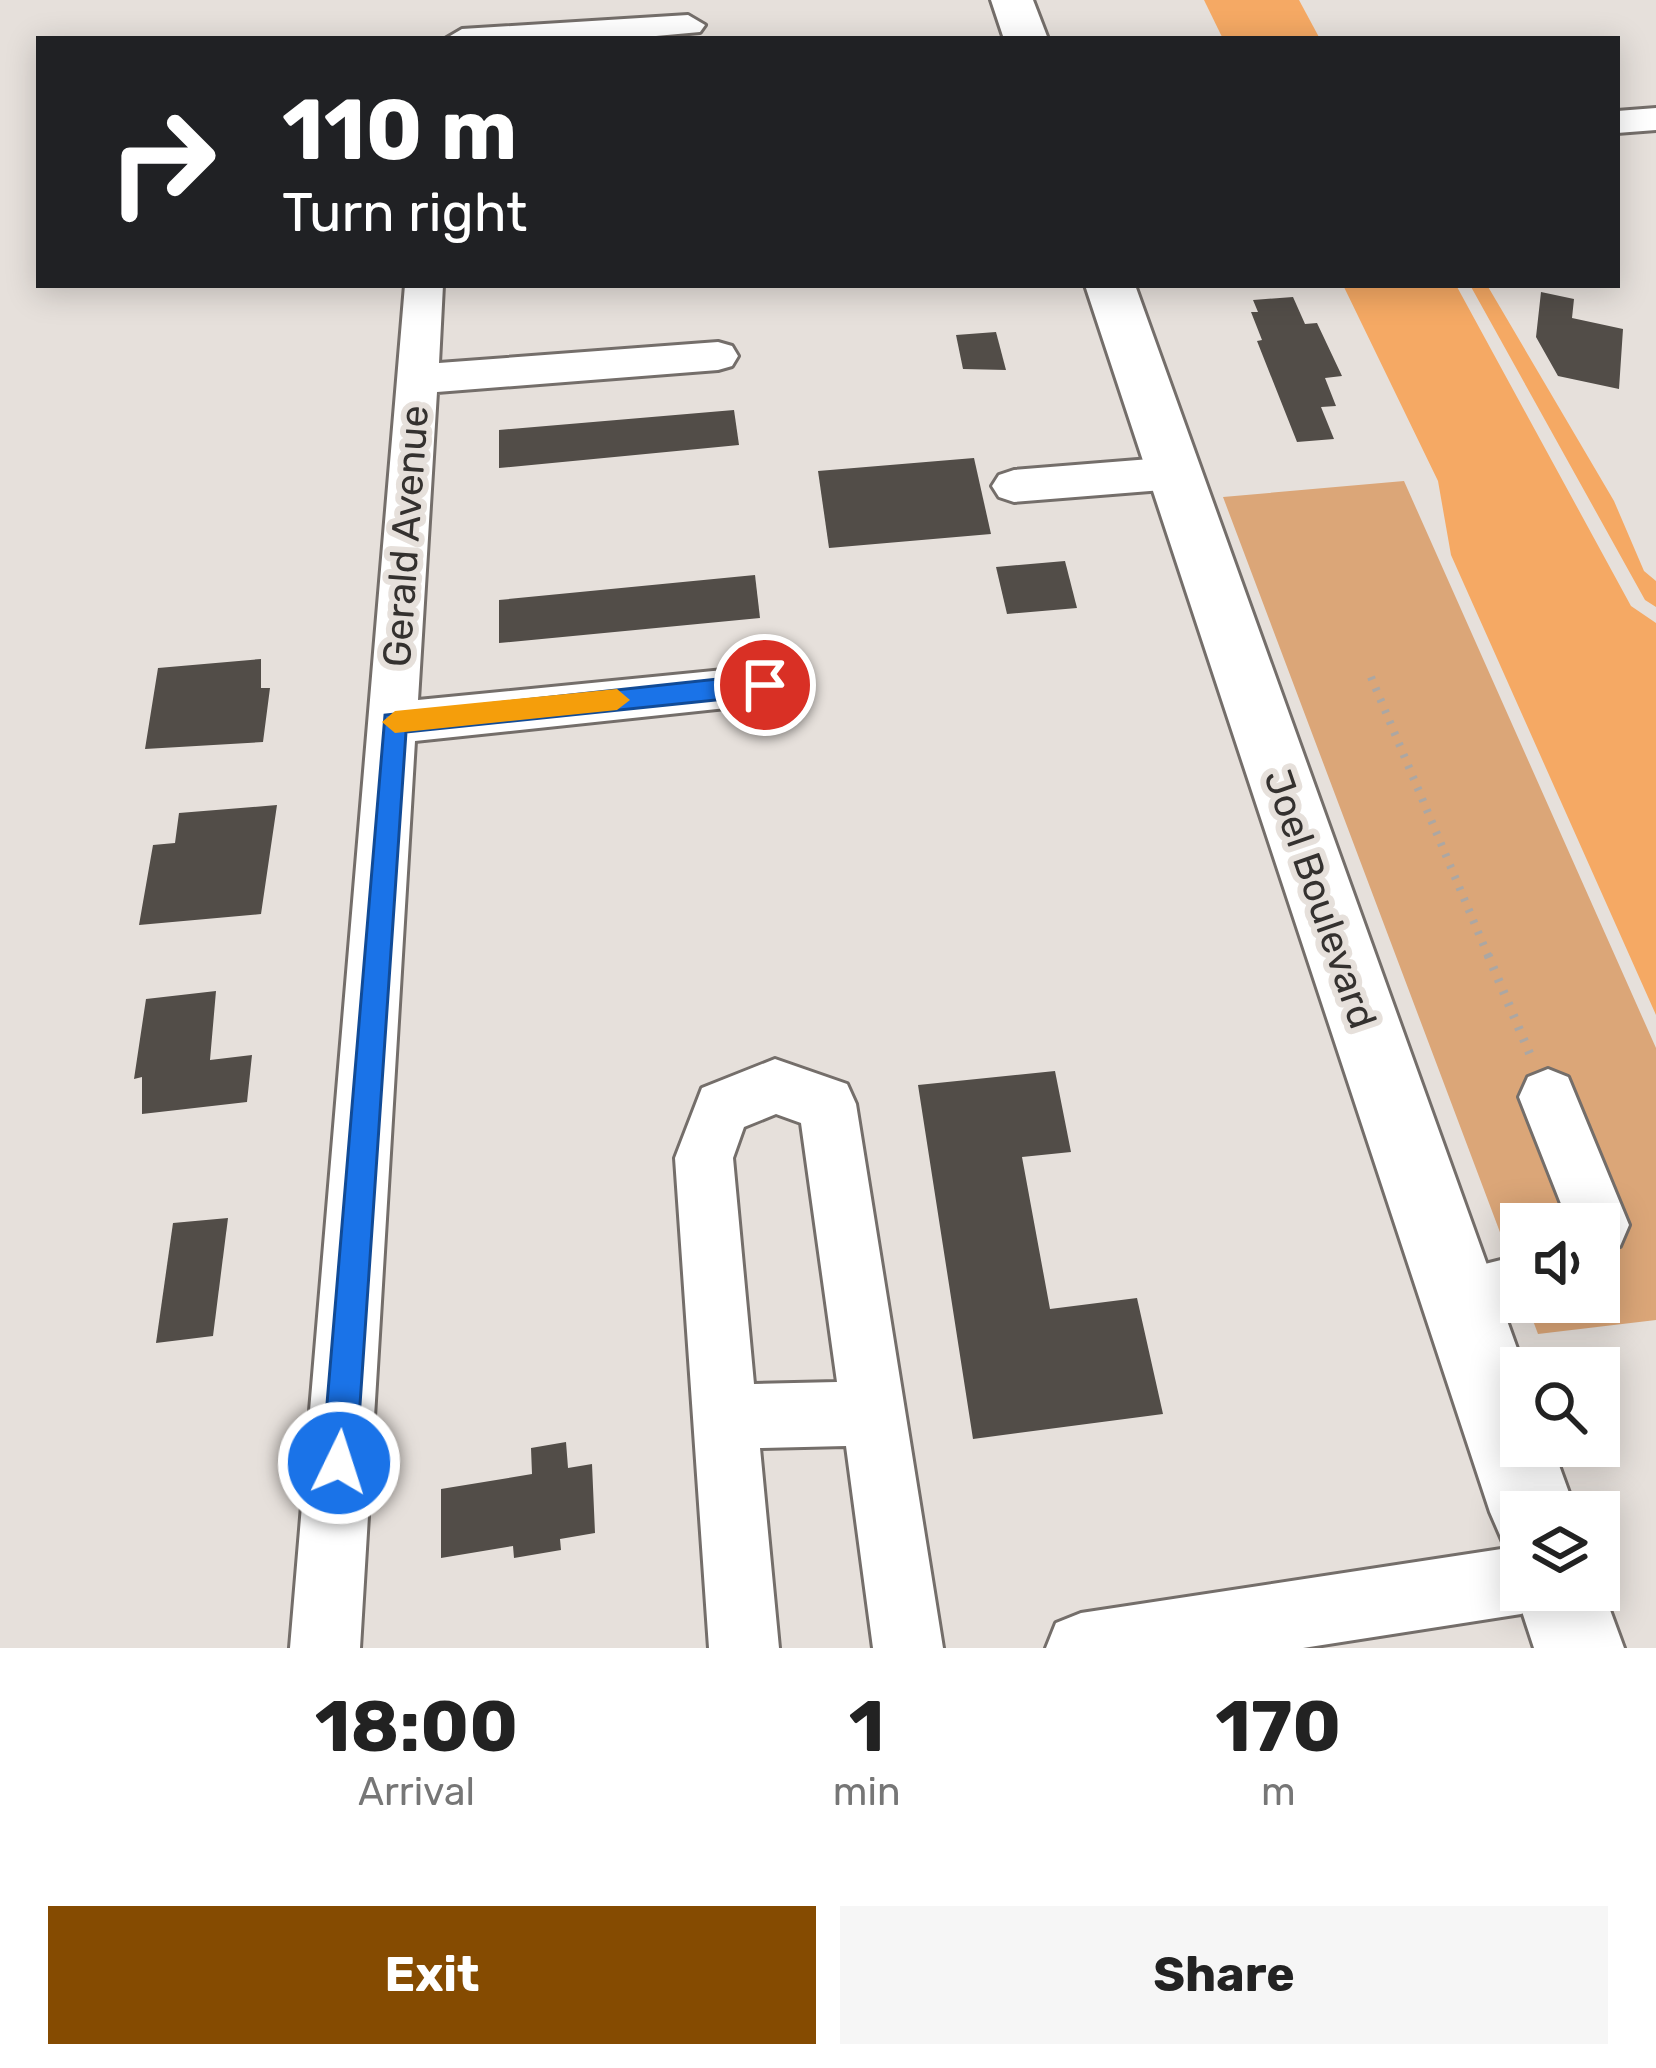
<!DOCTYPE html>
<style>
body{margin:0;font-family:Rubik,sans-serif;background:#f6f6f6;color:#222;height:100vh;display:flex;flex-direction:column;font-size:45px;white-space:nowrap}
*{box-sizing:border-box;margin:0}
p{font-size:39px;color:#767676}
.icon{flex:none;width:66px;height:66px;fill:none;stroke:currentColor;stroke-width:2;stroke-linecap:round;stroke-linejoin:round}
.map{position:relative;height:1648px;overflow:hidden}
.sheet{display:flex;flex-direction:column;background:#fff;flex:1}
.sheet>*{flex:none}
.banner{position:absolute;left:36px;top:36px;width:1584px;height:252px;border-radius:0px;box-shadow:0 6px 30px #0003;background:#202124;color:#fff;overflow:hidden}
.tools{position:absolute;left:1500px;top:1203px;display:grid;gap:24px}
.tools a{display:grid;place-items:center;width:120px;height:120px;border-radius:0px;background:#fff;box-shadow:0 6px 30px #0003;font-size:60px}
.pin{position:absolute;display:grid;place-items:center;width:102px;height:102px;color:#fff;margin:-51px;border:6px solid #fff;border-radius:50%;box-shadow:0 3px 12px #0007}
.me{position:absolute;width:132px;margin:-66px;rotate:4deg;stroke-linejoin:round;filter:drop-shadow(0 0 9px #0008)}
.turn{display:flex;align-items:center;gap:42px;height:252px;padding:0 48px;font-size:54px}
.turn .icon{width:156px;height:156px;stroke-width:2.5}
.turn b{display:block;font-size:84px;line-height:102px}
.eta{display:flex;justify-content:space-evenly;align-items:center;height:204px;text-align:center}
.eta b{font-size:72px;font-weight:700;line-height:84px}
.button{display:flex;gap:24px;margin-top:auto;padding:24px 48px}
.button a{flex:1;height:138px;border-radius:0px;background:#854b01;color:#fff;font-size:48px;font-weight:700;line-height:138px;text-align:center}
.button a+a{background:#f6f6f6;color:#222}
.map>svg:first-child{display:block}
.green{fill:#dba678}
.water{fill:#f5a964}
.building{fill:#524d48}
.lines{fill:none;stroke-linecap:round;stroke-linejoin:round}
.minor-casing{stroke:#746e6a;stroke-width:6}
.major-casing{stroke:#746e6a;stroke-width:6}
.path-far1{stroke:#aca7a3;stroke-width:8;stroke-dasharray:3 9;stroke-linecap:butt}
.path{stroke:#aca7a3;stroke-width:9;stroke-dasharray:3 10;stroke-linecap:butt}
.minor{fill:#fff;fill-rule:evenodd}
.major{fill:#fff;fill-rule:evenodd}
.route{fill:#1a73e8;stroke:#114b97;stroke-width:3}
.slow{fill:#f59e0b}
.labels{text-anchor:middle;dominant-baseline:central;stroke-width:12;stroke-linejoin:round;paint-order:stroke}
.street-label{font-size:39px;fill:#34312f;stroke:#e6e0db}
</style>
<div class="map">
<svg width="1656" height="1648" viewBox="0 0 1656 1648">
<rect width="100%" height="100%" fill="#e6e0db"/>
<path class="green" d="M1404,481L1656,1048V1320L1538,1334L1526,1302H1599V1224H1521V1288L1223,497Z"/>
<g class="water">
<path d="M1204,0H1299L1320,39H1223Z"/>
<path d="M1343,285H1456L1631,606L1656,623V1015L1451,555L1438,481Z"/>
<path d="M1470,285H1487L1614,501L1644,571L1656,581V607L1645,600Z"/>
</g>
<g class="building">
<path d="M1541,292L1574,299L1572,318L1623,329L1619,389L1558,376L1536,337Z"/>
<path d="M1293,297L1305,324L1317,323L1342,376L1325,378L1336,406L1321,407L1334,439L1297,442L1257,341L1262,340L1251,312H1258L1253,300Z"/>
<path d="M996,332L1006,370L963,369L956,335Z"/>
<path d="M734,410L739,445L499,468V430Z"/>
<path d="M974,458L991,534L829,548L818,471Z"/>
<path d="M1065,561L1077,608L1007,614L996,567Z"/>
<path d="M755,575L760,618L499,643V600Z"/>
<path d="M261,659V688H270L263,742L145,749L158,668Z"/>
<path d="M277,805L261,914L139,925L153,845L175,843L179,813Z"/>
<path d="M216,991L210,1060L252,1055L247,1102L142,1114V1077L134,1079L146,999Z"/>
<path d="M1055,1071L1071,1152L1022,1157L1050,1309L1137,1298L1163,1414L973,1439L918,1085Z"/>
<path d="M228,1218L213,1336L156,1343L173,1223Z"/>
<path d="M566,1442L568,1468L592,1464L595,1533L560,1539L561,1550L514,1558L513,1546L441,1558V1489L532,1474L531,1448Z"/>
</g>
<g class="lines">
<g class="minor-casing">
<g id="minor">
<path d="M688,15L705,25L700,32L623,39H445L462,29Z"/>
<path d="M1656,108V130L1617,133V111Z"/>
<path d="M405,285H443L439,363L718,342L732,346L738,356L732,366L718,370L437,392L418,700L765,666L782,671L789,685L782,699L765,704L415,741L360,1648H290Z"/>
<path d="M1175,457L1190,462L1197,473L1190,484L1175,489L1014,502L999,497L992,486L999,475L1014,470Z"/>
<path d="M775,1059L847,1084L856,1104L943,1648H873L846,1446L760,1448L779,1648H709L675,1158L702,1088ZM776,1114L801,1123L837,1382L754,1384L733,1158L744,1127Z"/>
<path d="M1548,1069L1568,1077L1629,1225L1620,1246L1599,1255V1224H1569L1519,1097L1528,1077Z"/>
<path d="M1521,1255V1302H1545L1543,1308L1459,1329L1437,1320L1428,1298L1437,1276Z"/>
<path d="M1521,1546V1590H1551L1545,1604L1521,1614L1303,1648H1046L1056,1623L1081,1613Z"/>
</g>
</g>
<g class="major-casing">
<g id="major">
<path d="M991,0H1033L1048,39H1004Z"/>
<path d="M1085,285H1135L1524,1368L1521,1446H1552L1576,1512H1521V1550L1503,1542L1490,1512Z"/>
<path d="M1521,1575V1590H1599V1580L1624,1648H1534L1515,1590Z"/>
</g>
</g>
<path class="path-far1" d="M1371,677L1489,958"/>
<path class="path" d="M1488,955L1531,1057"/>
<use href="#minor" class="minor"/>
<use href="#major" class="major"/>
</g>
<path class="route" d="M765,674L778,685L765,695L406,732L356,1463L351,1475L339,1480L327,1475L322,1463L385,715Z"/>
<path class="slow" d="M617,689L630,700L617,710L395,733L382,722L395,711Z"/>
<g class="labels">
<g class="street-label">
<text transform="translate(406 536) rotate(-86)">Gerald Avenue</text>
<text transform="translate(1320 899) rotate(71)">Joel Boulevard</text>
</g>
</g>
</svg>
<div class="tools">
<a><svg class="icon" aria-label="sound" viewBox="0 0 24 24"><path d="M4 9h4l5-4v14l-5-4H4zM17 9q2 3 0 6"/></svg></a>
<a><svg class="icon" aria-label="search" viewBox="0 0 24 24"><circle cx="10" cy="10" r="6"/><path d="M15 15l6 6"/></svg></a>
<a><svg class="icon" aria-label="layers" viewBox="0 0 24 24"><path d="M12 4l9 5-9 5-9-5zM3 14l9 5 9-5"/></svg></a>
</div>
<div class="pin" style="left:765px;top:685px;background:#d93025"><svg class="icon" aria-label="arrive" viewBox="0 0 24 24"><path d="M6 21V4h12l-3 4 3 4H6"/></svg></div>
<svg class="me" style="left:339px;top:1463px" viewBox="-20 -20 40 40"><circle r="17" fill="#1a73e8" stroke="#fff" stroke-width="3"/><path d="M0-11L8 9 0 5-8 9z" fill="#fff"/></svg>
<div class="banner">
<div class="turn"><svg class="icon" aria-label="right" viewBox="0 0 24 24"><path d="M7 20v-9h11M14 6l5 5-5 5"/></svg><div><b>110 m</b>Turn right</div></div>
</div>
</div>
<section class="sheet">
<div class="eta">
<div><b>18:00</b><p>Arrival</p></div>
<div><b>1</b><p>min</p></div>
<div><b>170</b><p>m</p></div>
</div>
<div class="button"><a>Exit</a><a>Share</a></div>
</section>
